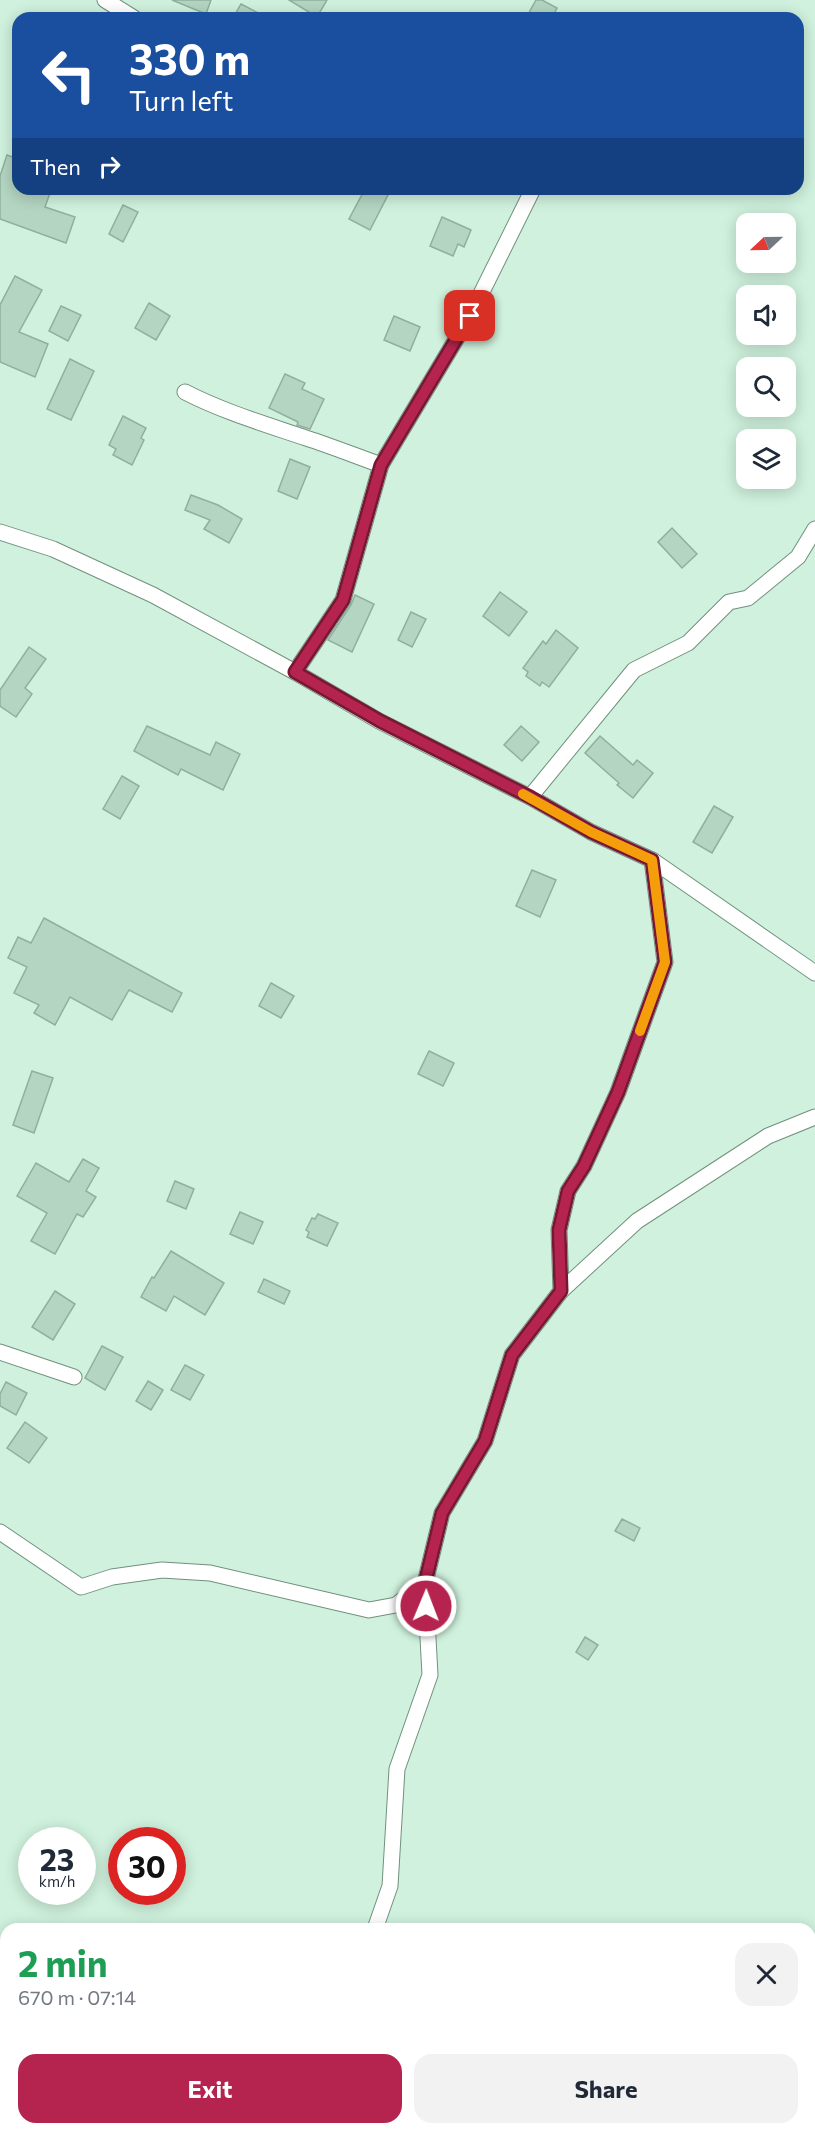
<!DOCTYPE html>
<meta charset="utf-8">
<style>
body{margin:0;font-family:Commissioner,sans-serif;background:#f2f2f3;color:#1f2937;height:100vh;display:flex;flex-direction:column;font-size:22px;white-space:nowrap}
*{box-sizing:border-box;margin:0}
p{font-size:20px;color:#747a83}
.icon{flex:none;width:33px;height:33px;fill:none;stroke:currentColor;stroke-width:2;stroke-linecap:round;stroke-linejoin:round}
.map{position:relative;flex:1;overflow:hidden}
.side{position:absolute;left:0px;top:1923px;width:816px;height:212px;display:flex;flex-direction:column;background:#fff;border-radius:18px 18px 0 0;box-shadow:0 3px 15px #0003}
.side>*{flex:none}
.top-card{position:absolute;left:12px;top:12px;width:792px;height:183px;border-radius:18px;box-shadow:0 3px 15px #0003;background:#1a4fa0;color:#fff;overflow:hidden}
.needle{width:39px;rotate:248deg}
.fabs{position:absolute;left:736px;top:213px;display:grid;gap:12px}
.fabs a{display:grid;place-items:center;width:60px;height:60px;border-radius:12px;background:#fff;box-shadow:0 3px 15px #0003;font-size:30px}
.speed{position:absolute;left:18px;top:1827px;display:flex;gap:12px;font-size:30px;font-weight:700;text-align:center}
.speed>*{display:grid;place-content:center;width:78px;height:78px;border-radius:50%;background:#fff;box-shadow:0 3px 15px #0003;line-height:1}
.speed small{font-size:15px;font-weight:400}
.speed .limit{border:9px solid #d22;background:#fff;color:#111}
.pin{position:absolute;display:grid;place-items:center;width:51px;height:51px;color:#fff;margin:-26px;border-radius:12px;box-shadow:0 3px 9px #0006}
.me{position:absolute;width:66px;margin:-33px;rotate:1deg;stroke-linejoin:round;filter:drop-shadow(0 0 4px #0008)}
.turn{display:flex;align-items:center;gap:21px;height:126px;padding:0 18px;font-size:27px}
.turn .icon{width:78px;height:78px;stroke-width:2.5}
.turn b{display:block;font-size:42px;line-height:51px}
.then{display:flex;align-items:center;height:57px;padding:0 18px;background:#0003;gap:12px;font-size:22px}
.round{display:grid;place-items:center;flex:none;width:63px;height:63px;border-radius:18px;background:#f2f2f3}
.headline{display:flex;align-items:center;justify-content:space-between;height:102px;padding:0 18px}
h1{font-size:36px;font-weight:700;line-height:45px;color:#1e9e55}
.cta{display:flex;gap:12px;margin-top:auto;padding:12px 18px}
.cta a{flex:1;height:69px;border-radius:18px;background:#b5244f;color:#fff;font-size:24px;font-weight:700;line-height:69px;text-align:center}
.cta a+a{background:#f2f2f3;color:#1f2937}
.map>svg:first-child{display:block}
.building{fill:#b3d5c1;stroke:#8fb09d;stroke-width:1.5}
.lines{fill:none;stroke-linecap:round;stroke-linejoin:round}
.street-casing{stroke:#71917e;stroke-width:17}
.street{stroke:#fff;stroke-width:15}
.route-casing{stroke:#761733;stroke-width:15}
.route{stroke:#b5244f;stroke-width:10}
.slow{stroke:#f59e0b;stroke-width:10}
</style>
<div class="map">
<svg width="815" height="2134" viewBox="0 0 815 2134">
<rect width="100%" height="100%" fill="#cff1dd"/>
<g class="building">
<path d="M172,0H211L206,14Z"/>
<path d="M289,0H327L317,17Z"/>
<path d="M536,0H542L557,8L552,18H526Z"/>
<path d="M241,4L268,18H233Z"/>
<path d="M7,155L18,159V189H39L50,193L45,207L75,217L66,243L0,219V176Z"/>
<path d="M365,189H381L389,193L370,230L349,219Z"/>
<path d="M123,205L138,212L123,242L109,234Z"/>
<path d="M442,217L471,230L464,247L458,244L453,256L430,246Z"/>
<path d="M15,276L42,290L19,332L48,344L35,377L0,362V305Z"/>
<path d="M149,303L170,316L156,340L135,328Z"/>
<path d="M61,306L81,315L68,341L49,331Z"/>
<path d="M394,316L420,327L410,351L384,340Z"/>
<path d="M70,359L94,371L71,420L47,409Z"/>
<path d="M285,374L305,383L302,389L324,399L310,429L297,425L298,422L269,408Z"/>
<path d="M123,416L146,428L141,438L144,440L132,465L113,455L116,449L109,445Z"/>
<path d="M290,459L310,467L297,499L278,491Z"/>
<path d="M191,495L218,505L242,519L229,543L204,529L210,520L185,510Z"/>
<path d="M672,528L697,554L682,568L658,542Z"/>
<path d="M500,592L527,612L509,636L483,616Z"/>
<path d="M355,595L374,604L352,652L328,640L351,605Z"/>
<path d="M411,612L426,619L412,647L398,640Z"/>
<path d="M556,630L578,648L549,687L542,682L540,686L526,676L528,672L523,668L543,641L546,644Z"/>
<path d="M29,647L46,659L25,688L32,694L16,717L0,706V690Z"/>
<path d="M147,726L210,755L216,742L240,754L223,790L181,769L178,775L134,751Z"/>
<path d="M521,726L539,742L522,761L504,745Z"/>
<path d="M600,736L633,765L637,760L653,773L633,798L617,785L619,783L585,753Z"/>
<path d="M122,776L139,786L120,819L103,809Z"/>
<path d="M714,806L733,817L712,853L693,842Z"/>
<path d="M532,870L556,880L540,917L516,906Z"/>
<path d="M44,918L182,993L172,1012L129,990L112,1020L70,997L55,1025L34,1013L39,1005L14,993L27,967L8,958L18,937L31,943Z"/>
<path d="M271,983L294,996L281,1018L259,1006Z"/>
<path d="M429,1051L454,1063L443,1086L418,1074Z"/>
<path d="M32,1071L53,1078L34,1133L13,1125Z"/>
<path d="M83,1159L99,1168L86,1191L96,1197L83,1217L77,1214L55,1254L31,1241L47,1213L17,1196L36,1163L69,1182Z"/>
<path d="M175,1181L194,1189L186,1209L167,1201Z"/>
<path d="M240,1212L263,1222L253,1244L230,1234Z"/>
<path d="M318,1214L338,1223L327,1246L307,1237L309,1232L306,1230L312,1218L315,1219Z"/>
<path d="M171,1251L224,1283L205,1315L174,1296L166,1311L141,1297L152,1277L154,1278Z"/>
<path d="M264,1279L290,1291L284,1304L258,1292Z"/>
<path d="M55,1291L75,1304L53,1340L32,1327Z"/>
<path d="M102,1346L123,1357L105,1390L85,1378Z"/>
<path d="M185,1365L204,1375L190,1400L171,1390Z"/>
<path d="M148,1381L163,1390L151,1410L136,1401Z"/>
<path d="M6,1382L27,1393L16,1415L0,1406V1394Z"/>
<path d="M25,1422L47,1438L29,1463L7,1448Z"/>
<path d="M622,1519L640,1528L634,1541L615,1531Z"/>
<path d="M585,1637L598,1645L588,1660L576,1652Z"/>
</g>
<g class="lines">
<g class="street-casing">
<g id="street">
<path d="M105,0L134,18"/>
<path d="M185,392C224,412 265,424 306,438C331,446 356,456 381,465"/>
<path d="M0,532L53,549L153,595L295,672L379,721L530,797L591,832L652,860L815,973"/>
<path d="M295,672L343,600L381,465L470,316L533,189"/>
<path d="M530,797L634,670L688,643L729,602L748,598L798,557L815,529"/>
<path d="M561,1291L637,1221L768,1136L815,1117"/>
<path d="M0,1352L74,1377"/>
<path d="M0,1532L81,1587L112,1577L162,1570L210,1573L369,1610L396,1605L425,1583"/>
<path d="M375,1929L390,1886L397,1769L430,1675L425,1583L442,1513L485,1441L512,1355L561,1291L559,1230L568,1191L584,1166L618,1092L665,962L652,860"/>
<path d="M499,2128L501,2134"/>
<path d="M268,2134L273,2128"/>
</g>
</g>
<use href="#street" class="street"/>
</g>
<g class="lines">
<g class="route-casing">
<path id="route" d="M426,1606L425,1583L442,1513L485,1441L512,1355L561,1291L559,1230L568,1191L584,1166L618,1092L665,962L652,860L591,832L530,797L380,721L295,672L343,600L381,465L470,316"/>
</g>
<use href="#route" class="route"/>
<path class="slow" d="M523,794L591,832L652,860L665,962L640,1031"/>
</g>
</svg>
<div class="fabs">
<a><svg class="needle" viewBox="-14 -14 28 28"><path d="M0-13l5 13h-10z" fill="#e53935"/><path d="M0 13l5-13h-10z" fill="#747a83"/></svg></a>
<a><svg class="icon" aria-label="sound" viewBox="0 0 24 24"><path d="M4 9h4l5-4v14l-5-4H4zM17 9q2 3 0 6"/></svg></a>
<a><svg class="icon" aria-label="search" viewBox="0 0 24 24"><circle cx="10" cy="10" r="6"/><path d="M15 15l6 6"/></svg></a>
<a><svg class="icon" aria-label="layers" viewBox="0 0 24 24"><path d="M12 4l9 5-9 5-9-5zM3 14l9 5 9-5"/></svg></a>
</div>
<div class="speed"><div>23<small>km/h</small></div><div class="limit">30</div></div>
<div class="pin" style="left:470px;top:316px;background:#d93025"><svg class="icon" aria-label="arrive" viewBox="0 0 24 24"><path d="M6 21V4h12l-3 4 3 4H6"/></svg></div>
<svg class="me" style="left:426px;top:1606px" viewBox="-20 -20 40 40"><circle r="17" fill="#b5244f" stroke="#fff" stroke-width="3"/><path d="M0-11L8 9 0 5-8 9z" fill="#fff"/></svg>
<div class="top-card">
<div class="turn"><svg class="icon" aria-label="left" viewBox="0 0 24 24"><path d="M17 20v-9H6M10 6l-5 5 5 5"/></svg><div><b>330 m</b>Turn left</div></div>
<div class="then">Then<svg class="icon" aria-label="right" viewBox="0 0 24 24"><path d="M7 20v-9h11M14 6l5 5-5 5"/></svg></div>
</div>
<section class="side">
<div class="headline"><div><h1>2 min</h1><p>670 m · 07:14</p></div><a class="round"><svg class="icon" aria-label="close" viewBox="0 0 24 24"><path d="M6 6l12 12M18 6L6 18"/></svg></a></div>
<div class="cta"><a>Exit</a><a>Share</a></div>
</section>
</div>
